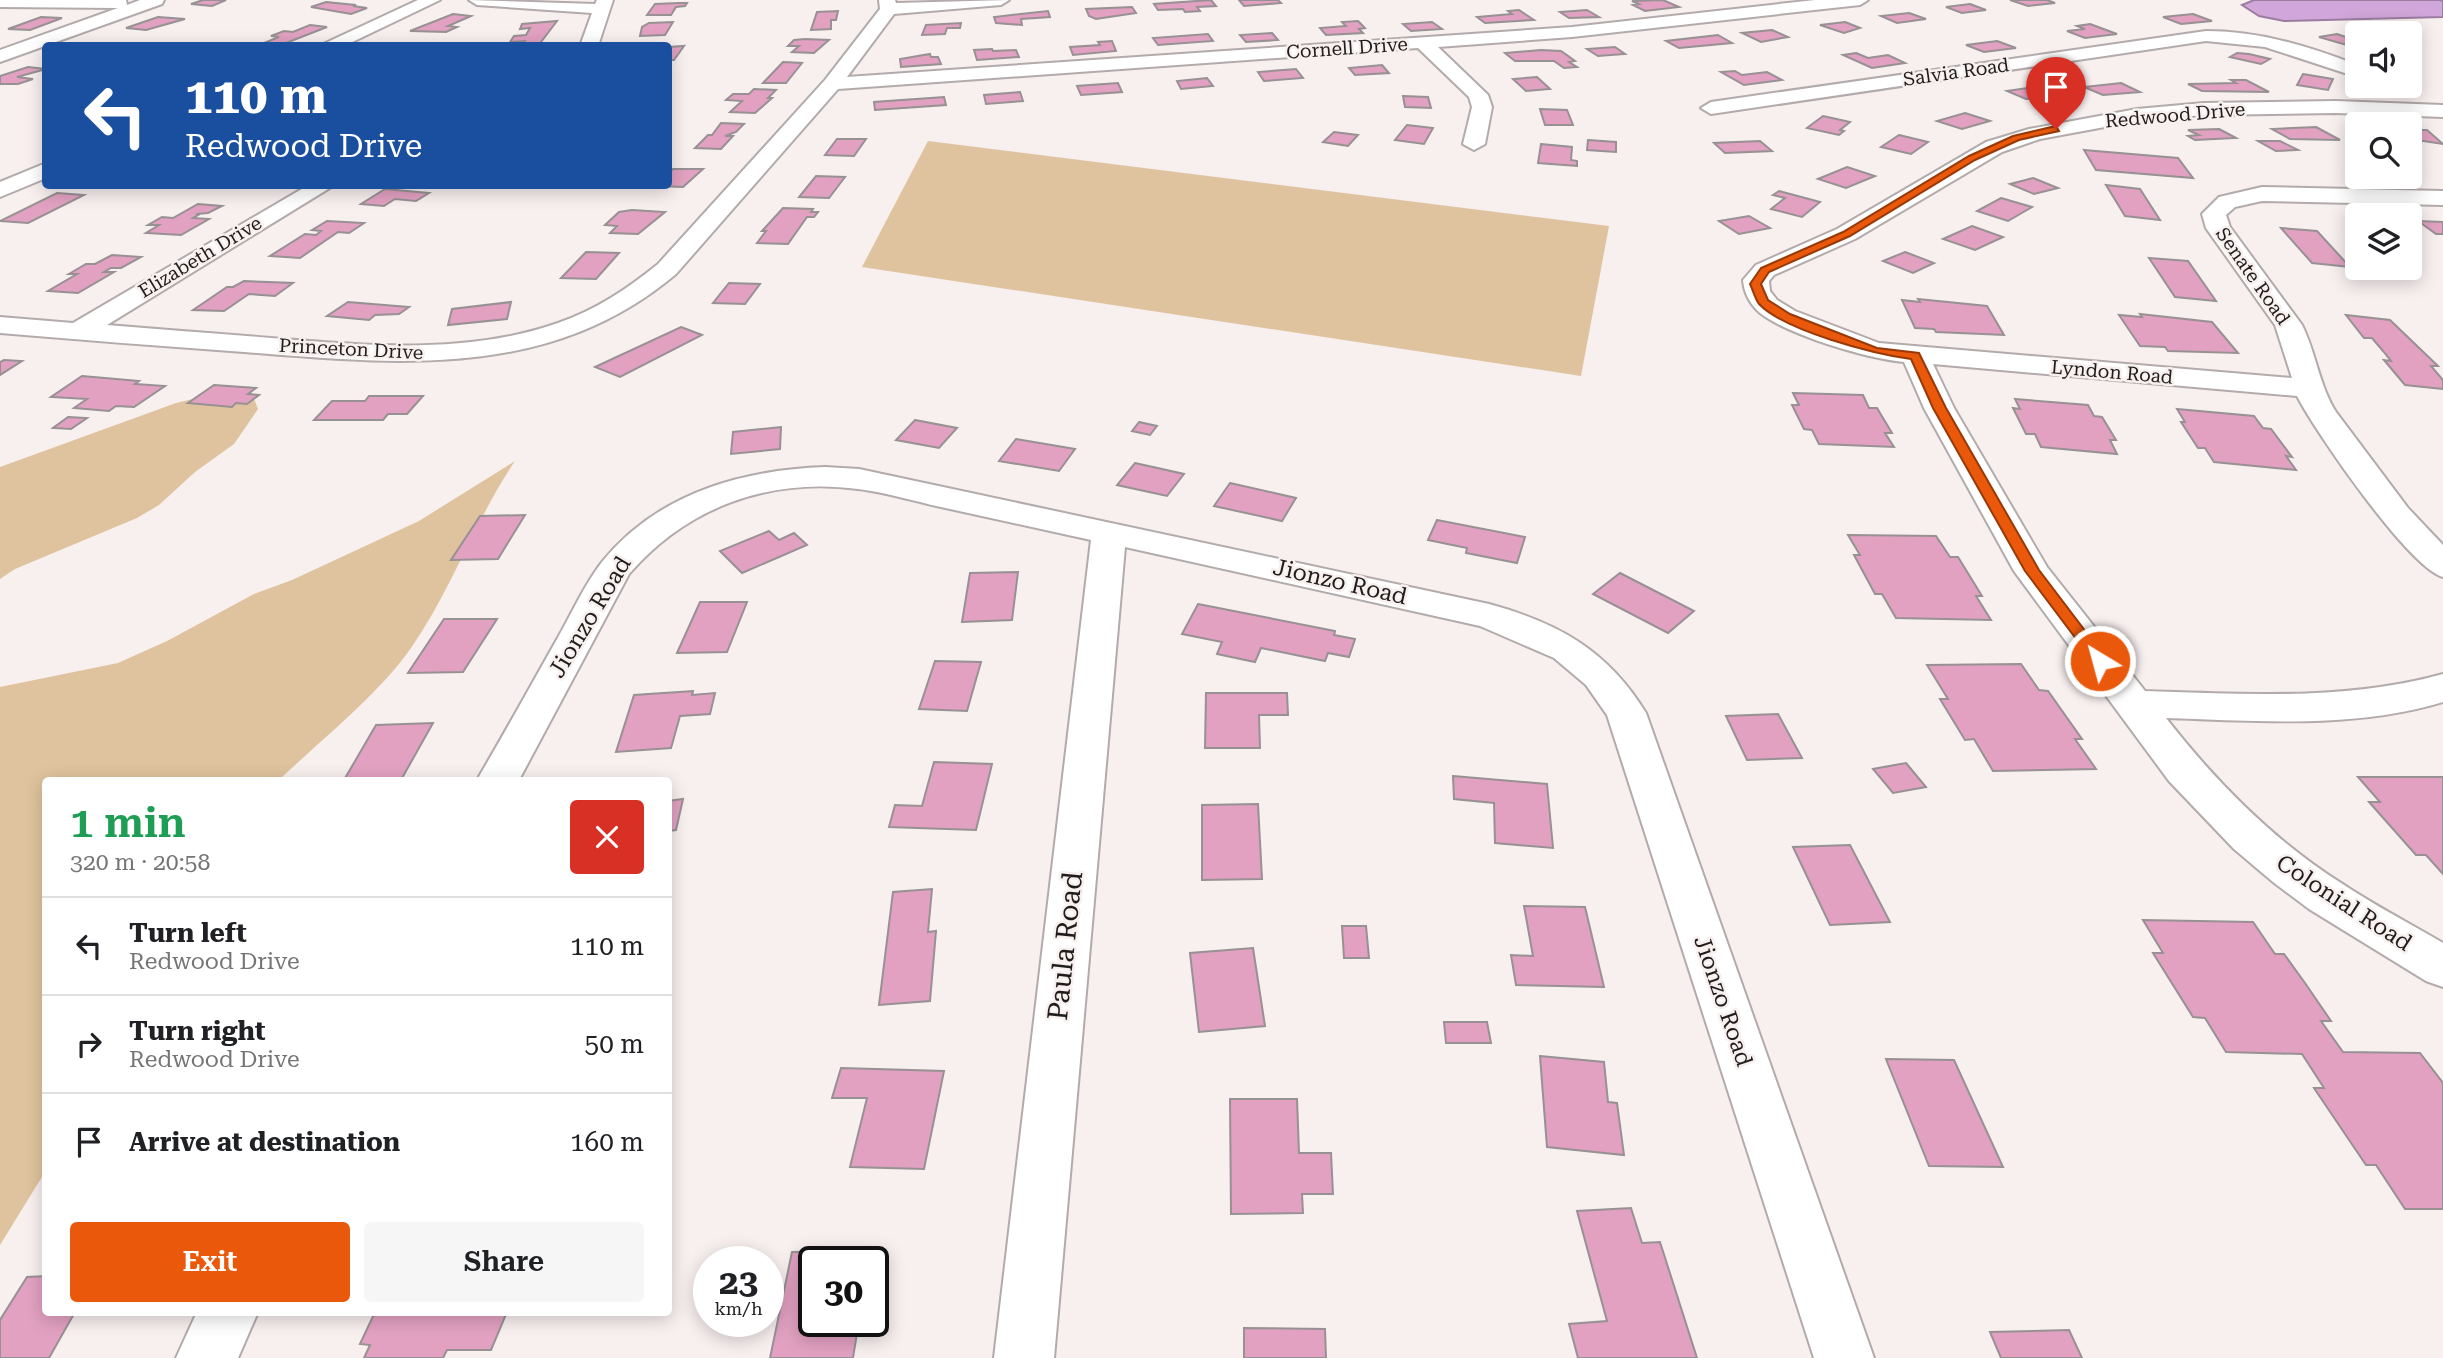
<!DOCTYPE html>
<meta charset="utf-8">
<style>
body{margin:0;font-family:"Roboto Serif",serif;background:#f6f6f6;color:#202124;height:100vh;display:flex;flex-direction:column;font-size:26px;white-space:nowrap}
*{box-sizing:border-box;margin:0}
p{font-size:23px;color:#757577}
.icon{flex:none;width:38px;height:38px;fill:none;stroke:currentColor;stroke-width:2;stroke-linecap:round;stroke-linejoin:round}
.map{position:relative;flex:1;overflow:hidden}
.details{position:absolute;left:42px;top:777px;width:630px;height:539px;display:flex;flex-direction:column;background:#fff;border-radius:7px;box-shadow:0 4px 18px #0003}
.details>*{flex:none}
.hud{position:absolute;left:42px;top:42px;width:630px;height:147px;border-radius:7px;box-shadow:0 4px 18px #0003;background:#1a4fa0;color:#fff;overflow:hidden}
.tools{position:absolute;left:2345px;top:21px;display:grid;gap:14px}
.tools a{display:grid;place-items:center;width:77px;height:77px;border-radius:7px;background:#fff;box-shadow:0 4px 18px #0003;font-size:35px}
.speed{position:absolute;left:693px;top:1246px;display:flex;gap:14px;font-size:35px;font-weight:700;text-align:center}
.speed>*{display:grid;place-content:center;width:91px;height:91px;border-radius:50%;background:#fff;box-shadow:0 4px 18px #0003;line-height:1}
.speed small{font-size:18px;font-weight:400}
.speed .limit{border:4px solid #111;border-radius:10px;background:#fff;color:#111}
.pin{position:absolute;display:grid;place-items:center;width:60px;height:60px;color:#fff;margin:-72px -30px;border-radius:50% 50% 50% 0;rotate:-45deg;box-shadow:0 0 7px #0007}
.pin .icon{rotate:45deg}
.me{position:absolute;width:77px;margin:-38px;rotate:323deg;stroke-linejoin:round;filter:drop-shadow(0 0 5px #0008)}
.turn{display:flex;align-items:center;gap:24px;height:147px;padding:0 28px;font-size:32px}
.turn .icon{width:91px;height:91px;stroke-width:2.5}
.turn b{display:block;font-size:49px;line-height:60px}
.round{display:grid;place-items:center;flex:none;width:74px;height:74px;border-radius:7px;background:#f6f6f6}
.overview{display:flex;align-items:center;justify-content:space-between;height:119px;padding:0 28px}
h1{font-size:42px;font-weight:600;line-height:52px;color:#1e9e55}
.primary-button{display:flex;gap:14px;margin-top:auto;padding:14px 28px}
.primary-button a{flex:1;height:80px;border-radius:7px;background:#ea580c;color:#fff;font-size:28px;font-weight:600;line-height:80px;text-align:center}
.primary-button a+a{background:#f6f6f6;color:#202124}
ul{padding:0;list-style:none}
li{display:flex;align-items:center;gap:21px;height:98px;padding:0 28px;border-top:2px solid #e0e0e0}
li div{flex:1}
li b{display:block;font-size:26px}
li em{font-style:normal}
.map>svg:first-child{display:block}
.green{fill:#dfc39e}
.water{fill:#d1a6da;stroke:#9c7da1;stroke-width:2}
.building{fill:#e2a1c1;stroke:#979194;stroke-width:2}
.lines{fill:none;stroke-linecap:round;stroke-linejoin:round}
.minor-casing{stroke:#b3abab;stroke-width:4}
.minor{fill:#fff;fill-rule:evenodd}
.route{fill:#ea580c;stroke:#983908;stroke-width:2}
.labels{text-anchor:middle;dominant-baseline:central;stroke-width:5;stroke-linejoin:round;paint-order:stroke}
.far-street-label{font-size:19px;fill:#1f1c1c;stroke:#f8efef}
.street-label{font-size:23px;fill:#1f1c1c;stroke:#f8efef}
.near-street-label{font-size:28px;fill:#1f1c1c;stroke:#f8efef}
</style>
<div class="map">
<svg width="2443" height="1358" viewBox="0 0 2443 1358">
<rect width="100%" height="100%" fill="#f8efef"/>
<g class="green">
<path d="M928,141L1609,226L1581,376L862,267Z"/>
<path d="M249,386L258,409L234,444L195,472L159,505L137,518L15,569L0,579V467L176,403Z"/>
<path d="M515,461C475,520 452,589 411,648C379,694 321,740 279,780H46L45,1172L0,1245V687L118,663L167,641L254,594L292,580L419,521Z"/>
</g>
<path class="water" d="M2254,0H2440L2443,1V17L2284,21L2259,16L2242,5Z"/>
<g class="building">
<path d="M203,0H226L212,6L191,4Z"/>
<path d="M1211,0L1216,6L1197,7L1200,11L1185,12L1183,9L1158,10L1154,4Z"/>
<path d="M1239,0H1278L1281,3L1244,6Z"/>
<path d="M1663,0L1679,7L1645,11L1633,5L1639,4L1632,1Z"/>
<path d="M2010,0H2047L2055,3L2028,6Z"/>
<path d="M326,2L356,5L353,6L367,8L351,14L311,7Z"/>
<path d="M679,3H687L685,6L676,7L671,15H647L655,4Z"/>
<path d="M1970,4L1986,10L1962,13L1946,7Z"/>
<path d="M1132,7L1136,13L1096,19L1089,16L1086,9Z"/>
<path d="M1519,10L1534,20L1485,23L1477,17L1512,14L1508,11Z"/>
<path d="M1587,10L1599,17L1569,18L1560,12Z"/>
<path d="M838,11L836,20H831V29L811,30L817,12Z"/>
<path d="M1048,11L1050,17L1021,19L1022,25L996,23L994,17Z"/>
<path d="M1909,13L1926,19L1897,23L1881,16Z"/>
<path d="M453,14L471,16L448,26L457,27L446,32L410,31Z"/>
<path d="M2193,14L2212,21L2181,24L2163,17Z"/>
<path d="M41,17L62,18L30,30L8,29Z"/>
<path d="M158,17L185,19L146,30L126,28Z"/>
<path d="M557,21L538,46H522L525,41L510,42L514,36L526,35L530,28L520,29L522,24Z"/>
<path d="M1358,21L1365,28L1359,29L1363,33L1326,35L1320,28L1346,26L1342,22Z"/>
<path d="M673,22L665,35L640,36L642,27L649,23Z"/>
<path d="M1432,22L1442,29L1411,31L1403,24Z"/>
<path d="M1845,22L1860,28L1844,33L1820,25Z"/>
<path d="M961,23L960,28H947L945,34L922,35L926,25Z"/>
<path d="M2090,24L2117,34L2085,38L2067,31L2085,29L2077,26Z"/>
<path d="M310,25L327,27L281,45L264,43L279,37L271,36L284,31L293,32Z"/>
<path d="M1772,30L1788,37L1761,42L1742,33Z"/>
<path d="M1272,33L1278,40L1246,42L1240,35Z"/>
<path d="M1208,34L1213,41L1158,45L1153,38Z"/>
<path d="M2337,34L2357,41V48L2319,37Z"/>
<path d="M1718,35L1732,43L1679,48L1666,41Z"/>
<path d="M805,39L829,40L814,53L792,52L799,46H788L794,40Z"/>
<path d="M1112,41L1116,51L1073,55L1070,47L1100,45L1098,42Z"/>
<path d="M1997,41L2016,48L1984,52L1966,45Z"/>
<path d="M684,46L674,60H668V47Z"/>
<path d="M1615,47L1625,54L1598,56L1587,49Z"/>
<path d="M992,49L993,51L1016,50L1019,57L977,60L974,50Z"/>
<path d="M1541,50L1561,51L1575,61L1569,62L1577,67L1564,68L1554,61H1515L1505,53Z"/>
<path d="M1856,53L1868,58L1888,55L1905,63L1872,68L1843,55Z"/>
<path d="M2237,53L2249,54L2270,59L2261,64L2230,57Z"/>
<path d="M930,54L931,57H938L941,64L901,67L900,59Z"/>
<path d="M783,62L802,63L786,83H763Z"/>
<path d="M1382,65L1389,73L1355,75L1349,68Z"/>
<path d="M28,67L46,69L17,77L33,79L18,84H0V76Z"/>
<path d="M1296,69L1303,78L1264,81L1258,72Z"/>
<path d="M1735,71L1742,75L1767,72L1782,80L1744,85L1721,72Z"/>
<path d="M2303,74L2333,79L2328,90L2297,85Z"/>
<path d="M1537,77L1550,89L1526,91L1513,79Z"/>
<path d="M1207,78L1213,86L1181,89L1177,81Z"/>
<path d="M2231,80H2246L2269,92L2202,91L2188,84L2236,83Z"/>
<path d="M1118,83L1122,92L1081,95L1077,86Z"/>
<path d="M2121,83L2140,92L2103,95L2084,87Z"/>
<path d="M2041,86L2057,93L2067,92L2077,96L2026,99L2007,91Z"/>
<path d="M754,89L776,90L768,98H772L755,113L730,112L742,101L726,100L733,94H749Z"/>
<path d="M1020,92L1023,101L986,104L984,95Z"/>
<path d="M1403,96L1428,97L1431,108L1405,107Z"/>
<path d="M944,97L946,105L875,110L874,102Z"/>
<path d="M1540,109L1567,110L1573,125H1545Z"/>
<path d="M1965,113L1990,121L1962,129L1937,121Z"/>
<path d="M1823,116L1850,122L1840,130L1844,131L1839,135L1807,128Z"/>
<path d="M721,123L744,124L736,132L725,136H733L721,149L695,148L708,135H712Z"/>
<path d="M1407,125L1433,128L1424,144L1395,140Z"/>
<path d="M2316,127L2340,140L2290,139L2272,129Z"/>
<path d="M2219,129L2236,138L2195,140L2188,136L2199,135L2188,130Z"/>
<path d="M2410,130H2427L2443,144L2410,139Z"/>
<path d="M1334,132L1358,135L1348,146L1323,142Z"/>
<path d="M1899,135L1928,142L1911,154L1881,147Z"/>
<path d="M837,139H866L854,156L825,155Z"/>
<path d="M1588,140L1616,142V152L1587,150Z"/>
<path d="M1760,141L1772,151L1725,153L1714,143Z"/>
<path d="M2258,141H2280L2298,150L2276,151Z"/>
<path d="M1541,144L1572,147L1571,160L1577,161V166L1538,163Z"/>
<path d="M2084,150L2178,158L2193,178L2096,170Z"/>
<path d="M1847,167L1875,176L1846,188L1818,179Z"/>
<path d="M673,169H703L683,187L657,186H668V174Z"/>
<path d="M816,176L845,177L829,198L799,197Z"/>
<path d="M2033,178L2058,188L2034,194L2010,184Z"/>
<path d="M2106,185L2140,189L2160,220L2125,216Z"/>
<path d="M385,189L429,193L416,201L395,199L384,206L361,204Z"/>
<path d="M1779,191L1820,202L1802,217L1771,209L1785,198L1773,195Z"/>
<path d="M57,193L84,195L28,223L0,221Z"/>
<path d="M2001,198L2032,207L2008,221L1977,211Z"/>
<path d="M198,204L222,206L208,213L196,214H200L193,218L209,219L181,235L146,233L159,225H148L162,217L173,218Z"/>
<path d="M783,208L813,209L811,212H818L814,217H807L788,244L757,243L766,231H762Z"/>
<path d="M632,210L665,212L638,234L610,233L617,226L605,225L619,212Z"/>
<path d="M1749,216L1770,228L1739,234L1719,221Z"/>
<path d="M327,221L364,223L349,233L338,232L300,258L270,256L305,234L316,235L321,231L312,230Z"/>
<path d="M2418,221L2443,222V234H2436Z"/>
<path d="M1972,226L2003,237L1975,250L1943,239Z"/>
<path d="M2281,228L2317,231L2350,267L2312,263Z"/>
<path d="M586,252L619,253L596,279L561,278Z"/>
<path d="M1905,252L1934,263L1913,273L1883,261Z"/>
<path d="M112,255L141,257L121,268H111L104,272H114L78,293L48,291L77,274H69L86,264H95Z"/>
<path d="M2149,258L2188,261L2216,301L2175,297Z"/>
<path d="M244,281L293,283L275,296L249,294L224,311L193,310L227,287H233Z"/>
<path d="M729,283L760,284L745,304L713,303Z"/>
<path d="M1918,299L1987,306L2004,335L1936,332L1934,329L1915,328L1902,300L1920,302Z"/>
<path d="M348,302L409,307L399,314L375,315L369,320L327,316Z"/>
<path d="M511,302L507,319L448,325L452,309Z"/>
<path d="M2140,314L2212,322L2238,353L2168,351L2165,347L2140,346L2119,315L2142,317Z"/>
<path d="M2346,315L2390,320L2438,366H2431L2443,380V389L2405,385L2384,360L2391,361L2383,351L2372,338H2364Z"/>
<path d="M681,327L702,335L620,377L595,367Z"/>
<path d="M4,360L22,361L0,375V362Z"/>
<path d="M82,376L139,381L135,384L165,386L134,407L116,406L109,411L74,408L87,399L51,397Z"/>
<path d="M214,385L256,388L248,394L259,395L247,404L236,403L232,407L188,403Z"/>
<path d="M1793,393L1863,395L1869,408H1877L1892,433H1885L1894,447L1819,444L1812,430L1804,429L1792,405H1799Z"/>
<path d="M369,396H423L407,414H388L383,420H314L332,401H365Z"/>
<path d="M2015,399L2088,405L2094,416L2102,417L2116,440H2110L2117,454L2041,447L2035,434H2026L2013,408L2020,409Z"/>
<path d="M2177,409L2254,416L2263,428L2271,429L2292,457L2286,456L2296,470L2214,462L2205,448H2198L2181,422H2185Z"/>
<path d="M68,417L87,418L71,429L53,428Z"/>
<path d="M915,420L957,428L939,448L896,440Z"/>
<path d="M1139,422L1157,426L1150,435L1132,431Z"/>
<path d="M781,427L780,449L731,454L733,432Z"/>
<path d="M1016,439L1075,449L1059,471L999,461Z"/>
<path d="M1135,463L1184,474L1167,496L1117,485Z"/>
<path d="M1230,483L1296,498L1282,521L1214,506Z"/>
<path d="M525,515L498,559L451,560L480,516Z"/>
<path d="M1437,520L1525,537L1517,563L1466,553L1467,548L1428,540Z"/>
<path d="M769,531L779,540L794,533L807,545L742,573L720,551Z"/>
<path d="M1848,535L1936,536L1950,557H1958L1982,596H1976L1991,620L1896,618L1882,594H1875L1854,555H1860Z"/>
<path d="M1018,572L1012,620L962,622L970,573Z"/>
<path d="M1620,573L1694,611L1668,633L1593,594Z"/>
<path d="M700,602H747L727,652L677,653Z"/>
<path d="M1198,604L1335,631L1334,635L1355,639L1349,657L1328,653L1325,661L1261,648L1255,662L1217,654L1222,642L1182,634Z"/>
<path d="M444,619H497L463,672L408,673Z"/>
<path d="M935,661L981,662L967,711L919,709Z"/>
<path d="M2021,664L2039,690L2048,691L2082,739H2075L2096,769L1993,771L1974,739L1965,740L1940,699H1948L1927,665Z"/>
<path d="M693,691L692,695L715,693L710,714L680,716L671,748L616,752L634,695Z"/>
<path d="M1206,693H1287L1288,715H1259L1260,748H1205Z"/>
<path d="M1778,714L1802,758L1747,760L1726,716Z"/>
<path d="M433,723L401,780H344L376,725Z"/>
<path d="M934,762L992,764L976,830L889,827L895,805L922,806Z"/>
<path d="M1906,763L1926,787L1893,793L1873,769Z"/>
<path d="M1453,776L1547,784L1553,848L1495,843L1494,803L1454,799Z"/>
<path d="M2358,777H2443V874L2426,855H2416L2369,802H2380Z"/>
<path d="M683,799L676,830L668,831V801Z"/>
<path d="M1258,804L1262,879L1202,880V805Z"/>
<path d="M1850,845L1890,922L1830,925L1793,847Z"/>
<path d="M932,889L928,932L936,931L930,1001L879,1005L893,892Z"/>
<path d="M1524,906L1585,907L1604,987L1516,985L1511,955L1533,956Z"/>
<path d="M2143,920L2253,922L2275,954H2284L2305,983L2331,1021H2321L2343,1052L2420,1053L2443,1083V1209H2405L2376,1165H2366L2314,1088H2324L2302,1054L2226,1052L2205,1018L2193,1017L2153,953H2163Z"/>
<path d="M1342,926H1366L1369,958H1344Z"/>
<path d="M1253,948L1265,1026L1199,1032L1190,953Z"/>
<path d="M1444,1022H1487L1491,1043H1446Z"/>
<path d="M1540,1056L1604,1062L1608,1102L1617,1103L1624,1155L1547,1147Z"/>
<path d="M1886,1059L1954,1060L2003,1167L1929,1166Z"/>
<path d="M841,1068L944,1071L924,1169L850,1167L867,1098H832Z"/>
<path d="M1230,1099H1297L1299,1153H1331L1333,1194H1302L1303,1213L1231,1214Z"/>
<path d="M1631,1208L1642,1243L1660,1242L1697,1358H1578L1569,1324L1607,1321L1577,1211Z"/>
<path d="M872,1250L870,1262H814V1321H859L853,1358H770L792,1252Z"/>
<path d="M46,1276V1312H75L49,1358H0V1320L27,1277Z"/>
<path d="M375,1312H507L491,1350H447L443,1358H364L370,1345L360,1344Z"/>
<path d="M1244,1328L1325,1329L1326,1358H1244Z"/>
<path d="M2069,1330L2082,1358H2001L1990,1332Z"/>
</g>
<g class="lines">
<g class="minor-casing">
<g id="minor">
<path d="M0,0H126L127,5L140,0H164L162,4L0,62V50L118,8L0,7Z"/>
<path d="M418,0H440L344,46H319Z"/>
<path d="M469,0L595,4L597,0H613L598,46H580L592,13L477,5Z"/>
<path d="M879,0H895L896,3L1009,0L1001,5L894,14L847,77L1572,27L1815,0H1868L1860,5L1572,37L1438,47L1488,95L1492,107L1485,144L1474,150L1463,144L1472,107L1469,97L1418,48L838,89L676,274C549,381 398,364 244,352C163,346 81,340 0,333V317L73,323L307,186H333L107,325C166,330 224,334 283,339C373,346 470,354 558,323C596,310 627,289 658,264L825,80L880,9Z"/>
<path d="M2206,31C2259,31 2308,46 2357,65V77L2265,47L2206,41L1711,114L1701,108L1711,102Z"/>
<path d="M2336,101L2443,105V117L2336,113L2204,115L2137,121L2040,139L2002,152L1855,239L1774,275L1769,281L1770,291L1777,300L1795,311L1879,343L2292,378L2275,325L2206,228L2202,214L2219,197L2262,187L2443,191V205L2262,201L2235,207L2226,215L2230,227L2302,325C2316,353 2319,385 2336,412L2408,508L2443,545V577C2409,568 2315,431 2297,396L1933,364L1954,408L2047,567L2145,691C2244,694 2347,701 2443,674V702C2355,729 2257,721 2166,718C2216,782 2273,840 2341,883C2374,905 2409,923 2443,943V987L2426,981L2309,909L2273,882L2234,849L2169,781L2014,571L1924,408L1904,362C1868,359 1788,335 1760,313C1750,304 1744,293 1743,280L1756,265L1837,229L1986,142L2029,129L2137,109L2204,103Z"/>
<path d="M46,163V178L0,197V182Z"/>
<path d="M825,467L859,469L1489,604C1559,623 1608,651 1646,713L1874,1358H1814L1607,715L1586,685L1554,658L1480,626L1125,547L1054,1358H994L1091,540C1041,529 991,518 941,507C913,501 885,492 858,489C769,477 687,507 629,574L519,780H477C504,734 530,687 556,641C571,615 584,585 602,562C657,494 741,470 825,467Z"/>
<path d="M197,1312H258L238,1358H176Z"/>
</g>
</g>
<use href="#minor" class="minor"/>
</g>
<path class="route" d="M2056,126L2059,131L2019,140L1975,160L1850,236L1769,272L1761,284L1768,300L1790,314L1877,348L1919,353L1946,408L2039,570L2108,661L2100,666L2095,664L2025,571L1933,408L1911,359C1874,354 1785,331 1759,304C1755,299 1753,290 1750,284L1761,268L1843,232L1969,156L2013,136Z"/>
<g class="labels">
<g class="far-street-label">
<text transform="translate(1347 48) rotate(-4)">Cornell Drive</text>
<text transform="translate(1956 72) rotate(-8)">Salvia Road</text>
<text transform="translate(2175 115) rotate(-5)">Redwood Drive</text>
<text transform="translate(200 257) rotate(-31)">Elizabeth Drive</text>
<text transform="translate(2253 276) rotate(55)">Senate Road</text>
<text transform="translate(351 349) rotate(3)">Princeton Drive</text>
<text transform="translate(2112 372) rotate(5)">Lyndon Road</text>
</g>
<g class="street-label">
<text transform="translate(1340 582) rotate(13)">Jionzo Road</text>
<text transform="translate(590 617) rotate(-59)">Jionzo Road</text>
<text transform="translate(2344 903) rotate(33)">Colonial Road</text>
<text transform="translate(1723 1001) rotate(71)">Jionzo Road</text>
</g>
<g class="near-street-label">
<text transform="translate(1065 946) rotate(-84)">Paula Road</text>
</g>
</g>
</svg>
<div class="tools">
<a><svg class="icon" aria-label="sound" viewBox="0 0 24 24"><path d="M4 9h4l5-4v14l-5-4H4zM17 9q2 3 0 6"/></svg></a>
<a><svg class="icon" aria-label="search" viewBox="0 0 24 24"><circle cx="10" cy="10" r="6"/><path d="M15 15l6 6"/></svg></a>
<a><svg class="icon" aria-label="layers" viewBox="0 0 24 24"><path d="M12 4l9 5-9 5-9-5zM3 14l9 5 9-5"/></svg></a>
</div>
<div class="speed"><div>23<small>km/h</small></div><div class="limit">30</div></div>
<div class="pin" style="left:2056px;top:129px;background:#d93025"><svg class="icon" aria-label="arrive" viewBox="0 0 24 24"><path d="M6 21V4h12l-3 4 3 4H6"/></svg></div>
<svg class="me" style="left:2100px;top:661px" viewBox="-20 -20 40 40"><circle r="17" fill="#ea580c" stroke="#fff" stroke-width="3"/><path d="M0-11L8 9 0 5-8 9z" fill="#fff"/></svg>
<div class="hud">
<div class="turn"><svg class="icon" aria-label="left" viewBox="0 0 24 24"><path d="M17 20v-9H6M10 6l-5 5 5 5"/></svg><div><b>110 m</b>Redwood Drive</div></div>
</div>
<section class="details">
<div class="overview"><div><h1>1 min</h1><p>320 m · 20:58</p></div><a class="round" style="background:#d93025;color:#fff"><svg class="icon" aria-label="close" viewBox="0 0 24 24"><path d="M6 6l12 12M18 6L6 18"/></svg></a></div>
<ul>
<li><svg class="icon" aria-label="left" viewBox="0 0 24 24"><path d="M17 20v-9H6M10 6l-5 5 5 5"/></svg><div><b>Turn left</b><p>Redwood Drive</p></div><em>110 m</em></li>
<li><svg class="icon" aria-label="right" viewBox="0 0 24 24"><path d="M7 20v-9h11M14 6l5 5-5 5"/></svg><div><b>Turn right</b><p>Redwood Drive</p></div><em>50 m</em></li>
<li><svg class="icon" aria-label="arrive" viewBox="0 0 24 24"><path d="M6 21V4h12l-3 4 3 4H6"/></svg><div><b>Arrive at destination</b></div><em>160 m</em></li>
</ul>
<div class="primary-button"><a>Exit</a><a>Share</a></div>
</section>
</div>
